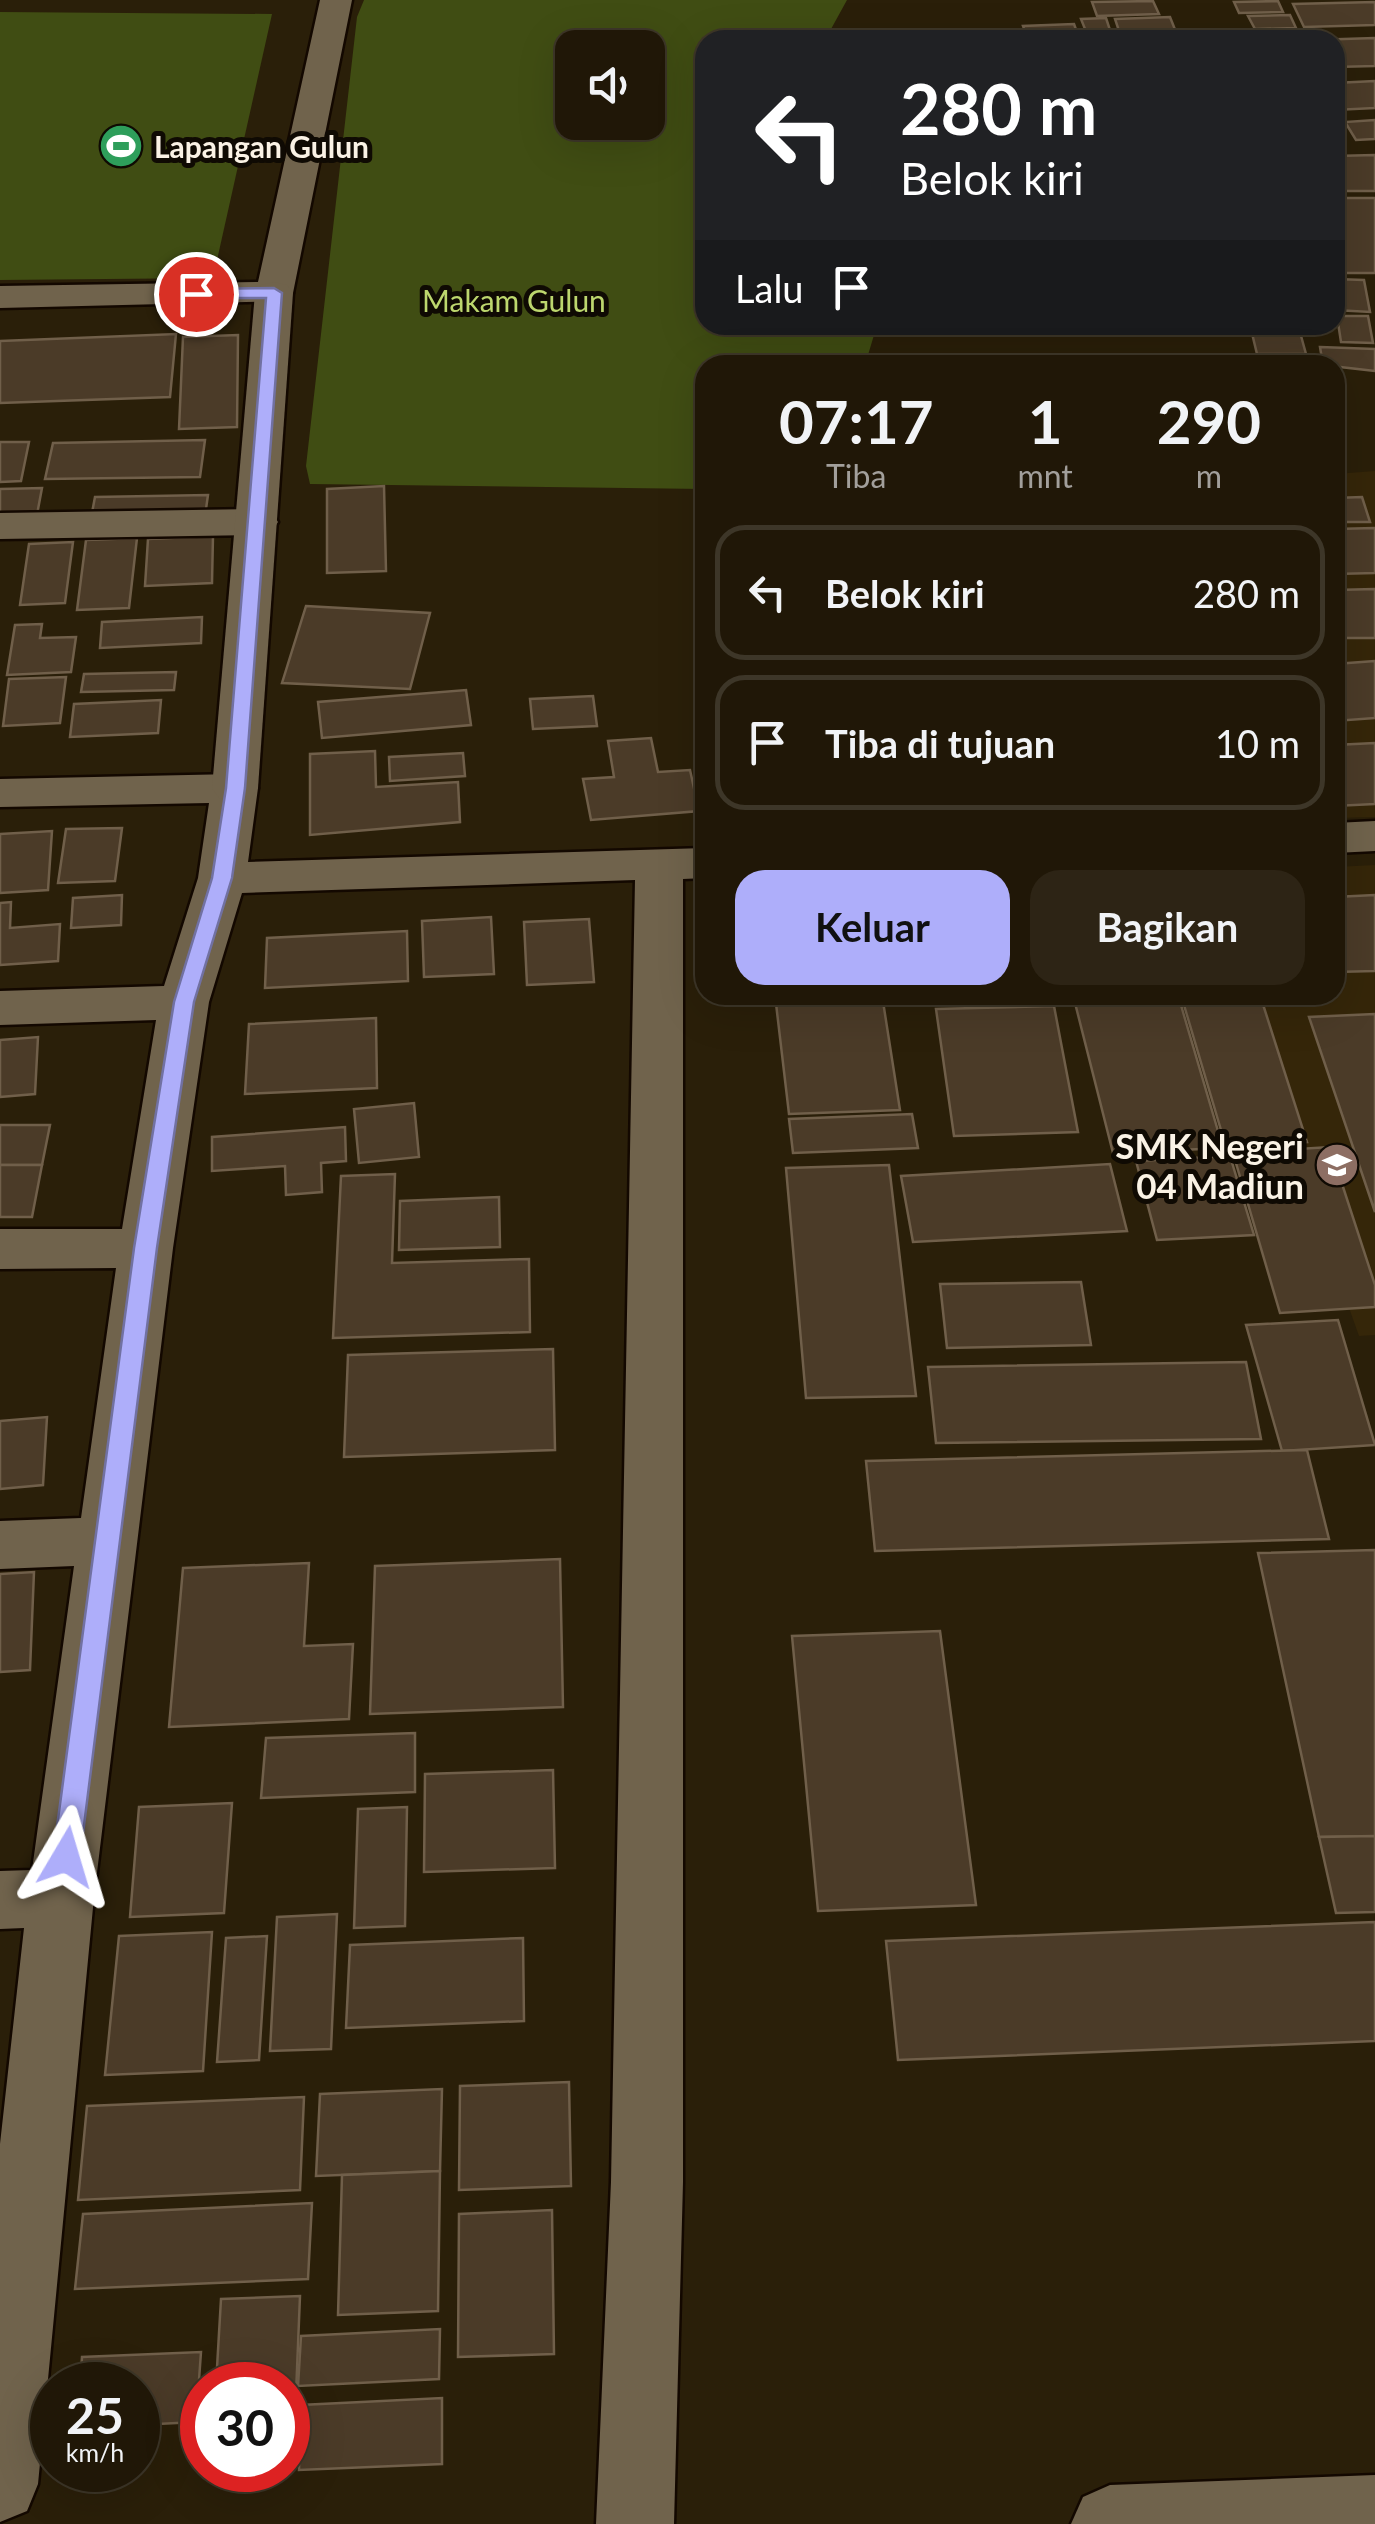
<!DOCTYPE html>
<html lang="id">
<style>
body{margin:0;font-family:Lato,sans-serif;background:#2d2415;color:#f1f3f6;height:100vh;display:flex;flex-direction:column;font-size:38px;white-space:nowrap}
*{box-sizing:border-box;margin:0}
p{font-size:32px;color:#a29f9b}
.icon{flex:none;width:55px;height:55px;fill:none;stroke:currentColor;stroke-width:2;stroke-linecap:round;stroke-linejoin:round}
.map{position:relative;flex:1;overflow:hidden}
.panel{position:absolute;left:695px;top:355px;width:650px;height:650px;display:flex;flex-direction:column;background:#201707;border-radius:30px;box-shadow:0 10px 40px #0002,0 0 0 2px #3d3628}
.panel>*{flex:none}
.hud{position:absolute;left:695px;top:30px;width:650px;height:305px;border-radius:30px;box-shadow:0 10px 40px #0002,0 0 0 2px #3d3628;background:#202124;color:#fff;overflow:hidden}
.tools{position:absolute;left:555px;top:30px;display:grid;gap:20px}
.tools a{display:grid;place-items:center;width:110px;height:110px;border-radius:20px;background:#201707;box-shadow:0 10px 40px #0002,0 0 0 2px #3d3628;font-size:50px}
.speed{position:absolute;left:30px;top:2362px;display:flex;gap:20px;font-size:50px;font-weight:700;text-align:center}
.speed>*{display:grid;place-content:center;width:130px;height:130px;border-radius:50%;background:#201707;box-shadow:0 10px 40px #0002,0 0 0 2px #3d3628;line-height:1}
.speed small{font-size:25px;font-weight:400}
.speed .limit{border:15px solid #d22;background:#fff;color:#111}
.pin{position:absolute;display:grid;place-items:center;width:85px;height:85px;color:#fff;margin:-42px;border:5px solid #fff;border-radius:50%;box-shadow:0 2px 10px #0007}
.me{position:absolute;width:110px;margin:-55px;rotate:7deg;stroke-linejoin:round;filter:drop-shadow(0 0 8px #0008)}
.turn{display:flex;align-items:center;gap:35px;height:210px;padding:0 40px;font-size:45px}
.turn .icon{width:130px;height:130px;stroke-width:2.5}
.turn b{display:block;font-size:70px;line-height:85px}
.then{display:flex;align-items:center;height:95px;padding:0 40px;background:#0003;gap:20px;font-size:38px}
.eta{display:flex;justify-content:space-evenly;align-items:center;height:170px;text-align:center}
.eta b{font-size:60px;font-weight:700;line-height:70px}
.button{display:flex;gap:20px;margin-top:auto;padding:20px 40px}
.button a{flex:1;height:115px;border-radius:30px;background:#aeaefa;color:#111;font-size:40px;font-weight:700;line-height:115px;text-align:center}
.button a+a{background:#2d2415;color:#f1f3f6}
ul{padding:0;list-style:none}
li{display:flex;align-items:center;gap:30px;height:135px;margin:0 20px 15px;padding:0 20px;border:5px solid #3d3628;border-radius:30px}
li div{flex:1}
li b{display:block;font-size:38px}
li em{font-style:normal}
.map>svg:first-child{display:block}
.built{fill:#352609}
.green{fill:#404d13;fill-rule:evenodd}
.building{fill:#4b3b28;stroke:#705f4a;stroke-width:2.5}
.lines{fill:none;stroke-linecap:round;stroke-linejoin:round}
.street-casing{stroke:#130800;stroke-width:5}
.secondary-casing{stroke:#130800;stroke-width:5}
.street{fill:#70634c;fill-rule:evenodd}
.secondary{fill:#70634c;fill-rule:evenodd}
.route{fill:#aeaefa;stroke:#7171a2;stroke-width:2.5}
.labels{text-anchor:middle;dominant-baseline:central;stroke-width:10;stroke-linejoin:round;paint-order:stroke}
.far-poi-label{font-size:30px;font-weight:bold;fill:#faf2e5;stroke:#0f0a03;text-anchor:start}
.far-park-label{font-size:30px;fill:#bdd76e;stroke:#0f0a03}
.poi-label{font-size:35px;font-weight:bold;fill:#faf2e5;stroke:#0f0a03;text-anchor:end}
</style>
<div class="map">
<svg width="1375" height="2524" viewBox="0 0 1375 2524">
<rect width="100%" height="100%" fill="#2a1f09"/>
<g class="built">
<path d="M1375,471V817L1335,818V474Z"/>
<path d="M1375,865V1335L1359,1336L1238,995H1335V867Z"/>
</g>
<g class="green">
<path d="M364,0H847L825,40H705V325H877L865,365H705V489L310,484L306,466L357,17ZM572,48H648V122H572Z"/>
<path d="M0,12L272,14L213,278L0,280Z"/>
</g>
<g class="building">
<path d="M1153,1L1159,14L1097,16L1092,2Z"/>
<path d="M1278,1L1283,12L1239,13L1234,2Z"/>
<path d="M1375,2V25L1304,27L1293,4Z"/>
<path d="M1290,15L1296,28L1255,29L1248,16Z"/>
<path d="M1170,17L1176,32L1120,34L1115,19Z"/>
<path d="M1106,18L1111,33L1087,34L1081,19Z"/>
<path d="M1074,24L1079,38L1028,39L1023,26Z"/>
<path d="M1015,36L1017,40L913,39Z"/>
<path d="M1375,38V66L1335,67V40H1312Z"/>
<path d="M1375,81V108L1335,110V83Z"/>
<path d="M1375,120V139L1356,140L1345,122Z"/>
<path d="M1375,155V191H1335V156Z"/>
<rect x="1335" y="198" width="40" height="75"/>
<path d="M1335,279L1364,280L1370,312L1335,310Z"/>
<path d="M1337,316H1368L1373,343L1341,342Z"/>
<path d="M1250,325H1298L1306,354H1257Z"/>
<path d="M176,334L170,397L0,403V341Z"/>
<path d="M238,335L237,427L179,429L183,337Z"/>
<path d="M1320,347L1375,349V371L1323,365Z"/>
<path d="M1214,359L1304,360L1305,365H1215Z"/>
<path d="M205,440L200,477L45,479L53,443Z"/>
<path d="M0,442H29L21,481L0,482Z"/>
<path d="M384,486L386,571L327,573V489Z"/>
<path d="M42,488L36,520H0V489Z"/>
<path d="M208,495L205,516L91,518L95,497Z"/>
<path d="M1362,497L1370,522H1335V498Z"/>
<path d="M1375,528V573L1335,574V529Z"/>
<path d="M213,536L212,583L145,586L148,539Z"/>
<path d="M137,538L129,608L77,610L86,540Z"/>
<path d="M73,542L65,603L20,605L29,544Z"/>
<path d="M1375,589V638H1335V590Z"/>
<path d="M306,606L430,613L410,689L282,683Z"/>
<path d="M202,617L201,643L100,648L102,622Z"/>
<path d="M42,624L40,638L76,637L71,672L7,675L15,625Z"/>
<path d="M1375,661V718L1335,721V664Z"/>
<path d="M176,672L174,690L81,692L84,674Z"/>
<path d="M66,677L60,723L3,726L9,679Z"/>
<path d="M466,690L471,725L322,738L318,702Z"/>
<path d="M593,696L597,726L533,729L530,699Z"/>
<path d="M161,700L158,733L70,737L74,704Z"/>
<path d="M651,738L658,772L690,770L699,811L591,820L583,779L614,777L608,741Z"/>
<path d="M1375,743V804L1335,806V745Z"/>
<path d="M375,751L376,787L458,782L460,822L310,835V754Z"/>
<path d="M463,753L465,776L390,781L389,757Z"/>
<path d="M122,828L115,881L58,883L66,829Z"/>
<path d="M52,831L48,890L0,893V834Z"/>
<path d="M122,895L121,925L71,928L73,898Z"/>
<path d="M1375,895V971L1335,972V897Z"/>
<path d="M11,902L10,928L60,924L58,961L0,965V903Z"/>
<path d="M491,917L494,974L424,977L422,921Z"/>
<path d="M589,919L594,982L527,985L524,922Z"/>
<path d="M407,931L408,981L265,988L267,938Z"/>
<path d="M775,995H882L900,1110L789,1114Z"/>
<path d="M1073,995H1178L1223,1148L1113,1153Z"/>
<path d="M1181,995H1260L1307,1142L1226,1147Z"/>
<path d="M1054,1006L1078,1132L954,1136L936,1009Z"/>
<path d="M1375,1014V1212L1309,1017Z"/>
<path d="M376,1018L377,1088L245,1094L249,1024Z"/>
<path d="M38,1037L35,1094L0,1097V1040Z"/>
<path d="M414,1103L419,1157L359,1163L354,1109Z"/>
<path d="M912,1114L918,1148L793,1153L789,1119Z"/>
<path d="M0,1125H50L42,1165H0Z"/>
<path d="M345,1127L346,1161L321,1163L322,1192L286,1195L285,1166L212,1171V1137Z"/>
<path d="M1330,1147L1375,1285V1307L1280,1313L1233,1153Z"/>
<path d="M1230,1156L1254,1235L1157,1240L1136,1161Z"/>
<path d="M1110,1164L1127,1231L913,1242L901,1176Z"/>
<path d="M0,1165H42L32,1217H0Z"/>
<path d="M889,1165L916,1396L806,1398L786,1168Z"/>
<path d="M395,1174L392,1263L529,1259L530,1332L333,1338L341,1176Z"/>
<path d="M499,1197L500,1247L399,1250L400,1201Z"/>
<path d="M1081,1282L1091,1345L947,1348L940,1284Z"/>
<path d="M1338,1320L1375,1445L1282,1451L1246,1325Z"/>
<path d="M553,1349L555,1450L344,1457L348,1355Z"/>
<path d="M1246,1362L1261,1439L936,1443L928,1367Z"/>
<path d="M47,1417L43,1485L0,1489V1421Z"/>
<path d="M1307,1450L1329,1539L875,1551L866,1461Z"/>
<path d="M1375,1550V1836L1319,1837L1258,1553Z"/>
<path d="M560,1559L563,1707L370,1714L375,1566Z"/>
<path d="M309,1563L304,1646L353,1644L349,1719L169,1727L183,1568Z"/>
<path d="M34,1572L30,1670L0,1672V1574Z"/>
<path d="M940,1631L976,1905L818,1911L792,1636Z"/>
<path d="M415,1733V1792L261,1798L266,1738Z"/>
<path d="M553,1770L555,1868L424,1872L425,1774Z"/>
<path d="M232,1803L224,1913L130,1917L139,1807Z"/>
<path d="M407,1807L405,1926L354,1928L358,1809Z"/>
<path d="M1375,1836V1912L1336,1913L1319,1837Z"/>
<path d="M337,1914L331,2049L270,2051L277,1917Z"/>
<path d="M1375,1922V2041L898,2060L886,1941Z"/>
<path d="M212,1932L203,2071L105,2075L119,1936Z"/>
<path d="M267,1936L259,2060L217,2062L226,1938Z"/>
<path d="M523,1938L524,2021L346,2028L350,1945Z"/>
<path d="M569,2082L571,2186L459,2190L460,2086Z"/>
<path d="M442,2089L440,2171L316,2176L320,2094Z"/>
<path d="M304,2097L300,2190L78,2200L87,2106Z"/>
<path d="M440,2171L438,2311L338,2315L342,2175Z"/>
<path d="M312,2203L308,2279L75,2289L83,2214Z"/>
<path d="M552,2210L554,2354L458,2357L459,2214Z"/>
<path d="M300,2296L294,2443H288V2385H216L221,2299Z"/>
<path d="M440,2329L439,2379L298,2386L301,2336Z"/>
<path d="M201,2352L196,2422L138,2425V2385H80L82,2357Z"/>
<path d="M442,2398V2464L299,2470L301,2405Z"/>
</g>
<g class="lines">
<g class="street-casing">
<g id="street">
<path d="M320,0H352L293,293L287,301L0,308V286L258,282Z"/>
<path d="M257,509L272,513L278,522L272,531L257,535L0,539V513Z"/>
<path d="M235,774L251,778L258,788L248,862L705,848V878L683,879V2182L674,2524H596L611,2182L635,880L242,893L209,1002L173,1248L94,1897L38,2484L27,2511L0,2522V2144L24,1928L0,1929V1871L32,1870L74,1566L0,1569V1521L81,1518L116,1268L0,1269V1229H122L156,1020L0,1025V991L164,986L198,878L209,803L0,807V779Z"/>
<path d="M1375,821V851L1335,853V823Z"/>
<path d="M1375,2475V2524H1071L1083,2497L1110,2485Z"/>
</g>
</g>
<g class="secondary-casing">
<path id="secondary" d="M274,282L287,285L293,293L258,788L251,798L235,802L219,798L212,788L255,293L261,285Z"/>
</g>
<use href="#street" class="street"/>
<use href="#secondary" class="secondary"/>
</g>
<path class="route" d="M274,288L282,293L245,788L232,878L194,1002L157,1248L80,1857L76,1865L66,1869L57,1865L53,1857L134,1248L174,1002L212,878L226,788L266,298H196L188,294L196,289Z"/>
<defs>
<g id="stadium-disc" transform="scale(2.25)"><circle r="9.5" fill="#2e9e5b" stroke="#0f0a03"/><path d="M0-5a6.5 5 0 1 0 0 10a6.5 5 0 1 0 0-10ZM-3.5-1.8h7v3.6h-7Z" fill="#fff"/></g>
<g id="school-disc" transform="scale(2.25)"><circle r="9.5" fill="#8d6e63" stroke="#0f0a03"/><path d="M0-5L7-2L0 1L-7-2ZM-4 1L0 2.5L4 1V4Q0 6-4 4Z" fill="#fff"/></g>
</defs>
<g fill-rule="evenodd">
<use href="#stadium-disc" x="121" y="146"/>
<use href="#school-disc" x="1337" y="1165"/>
</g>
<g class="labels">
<g class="far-poi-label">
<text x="154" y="146">Lapangan Gulun</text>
</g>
<g class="far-park-label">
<text x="514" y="300">Makam Gulun</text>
</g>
<g class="poi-label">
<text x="1304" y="1145">SMK Negeri<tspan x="1304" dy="40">04 Madiun</tspan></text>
</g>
</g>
</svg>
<div class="tools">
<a><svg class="icon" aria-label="sound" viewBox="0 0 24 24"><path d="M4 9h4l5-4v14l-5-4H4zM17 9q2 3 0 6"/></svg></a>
</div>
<div class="speed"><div>25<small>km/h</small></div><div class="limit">30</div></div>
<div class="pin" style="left:196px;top:294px;background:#d93025"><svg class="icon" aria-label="arrive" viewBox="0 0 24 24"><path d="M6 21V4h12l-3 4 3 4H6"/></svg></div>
<svg class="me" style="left:66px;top:1857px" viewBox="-20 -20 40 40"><path d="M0-17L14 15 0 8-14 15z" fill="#aeaefa" stroke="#fff" stroke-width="4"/></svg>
<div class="hud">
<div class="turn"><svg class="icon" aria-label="left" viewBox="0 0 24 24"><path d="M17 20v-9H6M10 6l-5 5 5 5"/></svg><div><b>280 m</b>Belok kiri</div></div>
<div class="then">Lalu<svg class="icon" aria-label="arrive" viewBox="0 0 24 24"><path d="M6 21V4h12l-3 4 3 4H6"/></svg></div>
</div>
<section class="panel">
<div class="eta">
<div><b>07:17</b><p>Tiba</p></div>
<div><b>1</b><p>mnt</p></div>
<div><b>290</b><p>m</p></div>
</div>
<ul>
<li><svg class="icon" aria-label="left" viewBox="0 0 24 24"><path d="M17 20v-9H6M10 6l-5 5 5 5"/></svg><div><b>Belok kiri</b></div><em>280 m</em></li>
<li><svg class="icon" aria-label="arrive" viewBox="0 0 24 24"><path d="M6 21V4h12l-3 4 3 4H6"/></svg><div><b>Tiba di tujuan</b></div><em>10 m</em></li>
</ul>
<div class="button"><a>Keluar</a><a>Bagikan</a></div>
</section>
</div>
